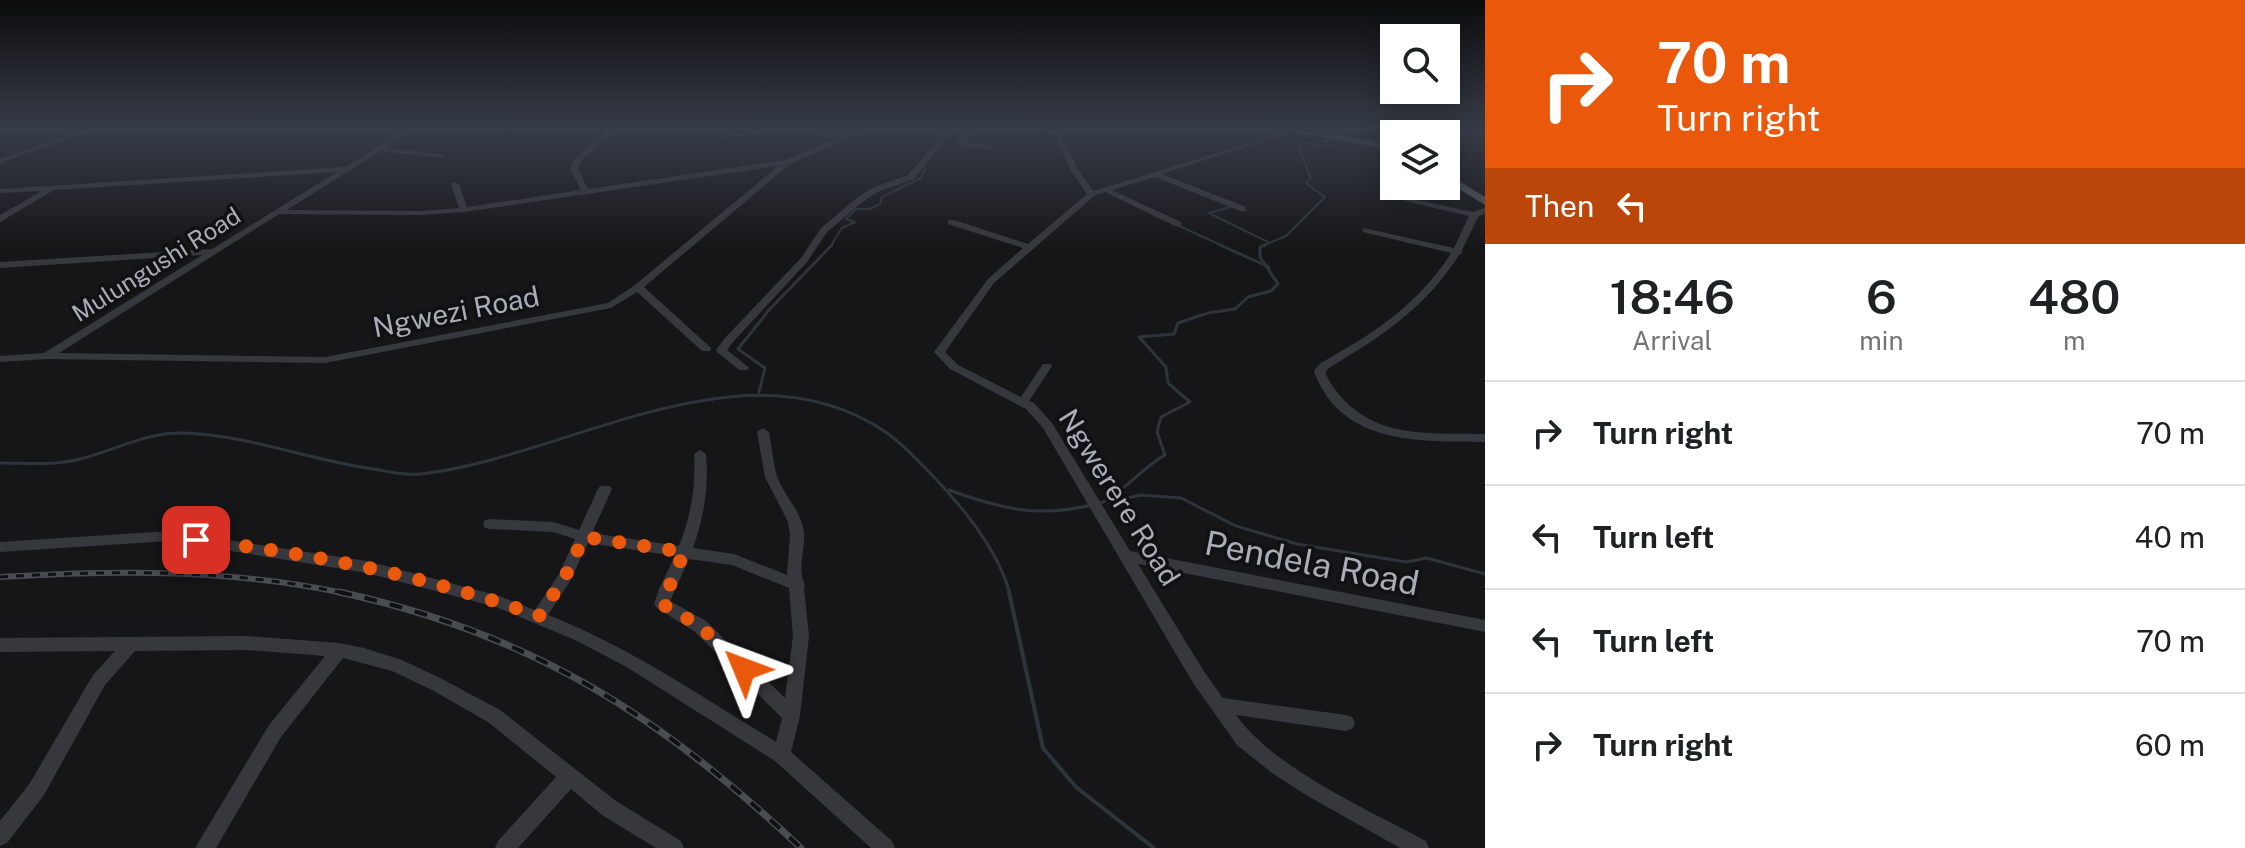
<!DOCTYPE html>
<style>
body{margin:0;font-family:"Public Sans",sans-serif;background:#f6f6f6;color:#202124;height:100vh;display:flex;flex-direction:column;font-size:30px;white-space:nowrap}
*{box-sizing:border-box;margin:0}
p{font-size:26px;color:#757577}
.icon{flex:none;width:44px;height:44px;fill:none;stroke:currentColor;stroke-width:2;stroke-linecap:round;stroke-linejoin:round}
.map{position:relative;flex:1;overflow:hidden}
.details{display:flex;flex-direction:column;background:#fff;width:760px}
.details>*{flex:none}
.banner{background:#ea580c;color:#fff;overflow:hidden}
.tools{position:absolute;left:1380px;top:24px;display:grid;gap:16px}
.tools a{display:grid;place-items:center;width:80px;height:80px;border-radius:0px;background:#fff;box-shadow:0 4px 20px #0003;font-size:40px}
.pin{position:absolute;display:grid;place-items:center;width:68px;height:68px;color:#fff;margin:-34px;border-radius:16px;box-shadow:0 4px 12px #0006}
.me{position:absolute;width:88px;margin:-44px;rotate:314deg;stroke-linejoin:round;filter:drop-shadow(0 0 6px #0008)}
.turn{display:flex;align-items:center;gap:28px;height:168px;padding:0 40px;font-size:36px}
.turn .icon{width:104px;height:104px;stroke-width:2.5}
.turn b{display:block;font-size:56px;line-height:68px}
.then{display:flex;align-items:center;height:76px;padding:0 40px;background:#0003;gap:16px;font-size:30px}
.eta{display:flex;justify-content:space-evenly;align-items:center;height:136px;text-align:center}
.eta b{font-size:48px;font-weight:600;line-height:56px}
ul{padding:0;list-style:none}
li{display:flex;align-items:center;gap:24px;height:104px;padding:0 40px;border-top:2px solid #e0e0e0}
li div{flex:1}
li b{display:block;font-size:30px}
li em{font-style:normal}
main{display:flex;flex:1;min-height:0}
.map>svg:first-child{display:block}
.lines{fill:none;stroke-linecap:round;stroke-linejoin:round}
.stream-far2{stroke:#2c353c;stroke-width:2}
.stream-far1{stroke:#2c353c;stroke-width:3}
.stream{stroke:#2c353c;stroke-width:4}
.minor{fill:#37383d;fill-rule:evenodd}
.major{fill:#53555c;fill-rule:evenodd}
.rail-far1-casing{stroke:#4a4c52;stroke-width:6}
.rail-casing{stroke:#4a4c52;stroke-width:7}
.rail-far1{stroke:#111113;stroke-width:3;stroke-dasharray:8;stroke-linecap:butt}
.rail{stroke:#111113;stroke-width:4;stroke-dasharray:13;stroke-linecap:butt}
.route{stroke:#ea580c;stroke-width:14;stroke-dasharray:0 25.2}
.labels{text-anchor:middle;dominant-baseline:central;stroke-width:7;stroke-linejoin:round;paint-order:stroke}
.far-street-label{font-size:24px;fill:#a8adb8;stroke:#111113}
.street-label{font-size:28px;fill:#a8adb8;stroke:#111113}
.near-street-label{font-size:34px;fill:#a8adb8;stroke:#111113}
</style>
<main>
<div class="map">
<svg width="1485" height="848" viewBox="0 0 1485 848">
<rect width="100%" height="100%" fill="#161618"/>
<g class="lines">
<g class="stream-far2">
<path d="M1230,207L1209,213L1268,242"/>
<path d="M1177,225L1225,247"/>
<path d="M830,247L842,228L855,222L846,219L856,209H869L880,204L882,197L921,178L926,168"/>
<path d="M1260,247L1286,236L1325,197L1306,183L1311,178L1298,146L1302,142L1332,147L1324,141H1327"/>
</g>
<g class="stream-far1">
<path d="M1220,245L1269,267"/>
<path d="M759,392L765,368L738,349L769,310L832,245"/>
<path d="M0,463C28,463 56,466 84,458C117,449 148,432 183,433C248,435 309,460 373,469C388,471 405,476 421,474C569,457 744,335 887,433C903,444 917,460 931,474C963,507 998,549 1010,594"/>
<path d="M949,490C1002,509 1036,518 1092,505"/>
<path d="M1109,502L1141,495L1181,498L1236,526L1297,544L1406,562L1427,558L1485,574"/>
<path d="M1099,504C1125,492 1140,469 1165,455L1157,432L1161,417L1190,402L1168,383L1166,367L1139,337L1174,334L1178,323L1208,313L1235,309L1248,297L1271,291L1278,284L1260,257V247L1265,245"/>
</g>
<path class="stream" d="M1009,592L1043,748L1076,787L1154,848"/>
<g class="minor">
<path d="M84,130H93L0,163V159Z"/>
<path d="M405,130H412L385,148L440,154L444,156L443,158L380,151L287,210L420,211L459,208L451,184L455,182L459,184L467,207L581,190L570,169L574,159L607,130H614L580,162L578,169L588,189L785,160L835,139L807,130C818,130 830,137 841,137C850,136 858,130 867,130L790,164L644,287L710,347L711,349L710,351H702L637,292L611,308L325,363L47,359L0,362V356L44,353L202,255L0,268V262L212,249L337,172L54,190L0,222V215L42,191L0,193V189L345,167ZM778,166L635,285L608,303L325,357L59,353L279,214L420,215L464,212Z"/>
<path d="M760,130H774L722,140L719,138Z"/>
<path d="M947,130H953L914,179L880,191L865,200L827,232L807,262L733,342L727,350L747,366L749,368L747,370H739L717,352L716,350L725,338L801,258L821,228L859,196L874,187L908,175Z"/>
<path d="M967,130H973L965,142L992,146V150L958,144L956,143Z"/>
<path d="M1037,130H1060L1076,166L1093,191L1288,131L1293,132L1162,174L1246,207V211H1240L1155,177L1112,190L1181,222V226H1175L1105,192L1094,196L994,283L945,352L958,365L1021,397L1043,364H1051L1052,366L1029,401L1034,403L1052,423L1130,551L1485,620V632L1138,564L1205,673L1223,698L1346,715L1352,717L1355,723L1352,729L1346,731L1236,715C1275,769 1367,809 1426,841L1429,848H1400L1306,795L1272,773L1237,745L1193,683L1043,428L1026,409L950,369L934,352L988,279L1023,248L948,224V220H954L1028,244L1087,194L1068,166L1055,134L1040,132Z"/>
<path d="M1389,130H1396L1401,134H1394Z"/>
<path d="M1461,130H1485V134L1459,133L1458,132Z"/>
<path d="M1405,197L1473,212L1485,208V213L1478,217L1462,250V254L1459,255C1435,293 1404,320 1366,345C1354,353 1341,360 1329,368L1326,371V374C1330,384 1337,392 1344,400C1381,439 1435,433 1485,434V442C1422,441 1343,446 1315,374L1314,370L1321,363C1334,355 1347,348 1360,340C1396,317 1428,290 1451,253L1363,232V228L1454,248L1469,216L1405,201Z"/>
<path d="M763,428L769,432C772,446 773,463 777,476C784,496 803,513 804,534C805,552 797,569 805,585L804,588L809,636L800,716L791,752L892,841L895,848H871L775,761L625,666L575,640L496,607L367,573L169,541L0,552V542L169,531L367,561L499,596L535,610L559,574L575,539L553,532L490,529L485,528L483,524L485,520L490,519L553,522L579,530L598,489L600,486H610L612,489L592,533L679,546C691,516 696,486 694,454L700,450L706,454C709,487 704,517 693,548L734,554L787,575L790,535L788,522L765,477L757,432ZM588,543L675,556L659,589L654,604L657,608L694,631L782,718L776,742C701,696 629,647 548,615L570,581ZM689,559L732,565L789,588L793,636L785,698L706,621L670,601Z"/>
<path d="M246,636L339,643L364,648L402,660L444,680L500,710L616,801L681,841L684,848H656L602,815L571,789L518,848H495L498,841L556,777L488,722L432,690L392,671L343,658L281,737L216,848H195L269,725L325,656L246,650L135,651L105,685L44,795L7,843L0,846V821L30,783L93,675L115,651L0,652V638Z"/>
</g>
<g class="major">
<path d="M1280,130H1301L1394,144V150Z"/>
<path d="M1446,173L1485,197V205L1446,181Z"/>
</g>
<g class="rail-far1-casing">
<path id="rail-far1" d="M0,577C117,570 233,569 348,594"/>
</g>
<g class="rail-casing">
<path id="rail" d="M339,592C530,633 660,715 801,848"/>
</g>
<use href="#rail-far1" class="rail-far1"/>
<use href="#rail" class="rail"/>
</g>
<linearGradient id="sky" x2="0" y2="1"><stop stop-color="#0c0c0d"/><stop offset="0.52" stop-color="#363c48"/><stop offset="1" stop-color="#363c48" stop-opacity="0"/></linearGradient>
<rect width="1485" height="248" fill="url(#sky)"/>
<g class="lines">
<path class="route" d="M196,540C312,553 429,577 539,616L565,577L584,537L684,552L662,604L700,626L744,669"/>
</g>
<g class="labels">
<g class="far-street-label">
<text transform="translate(156 264) rotate(-32)">Mulungushi Road</text>
</g>
<g class="street-label">
<text transform="translate(456 311) rotate(-11)">Ngwezi Road</text>
<text transform="translate(1120 497) rotate(58)">Ngwerere Road</text>
</g>
<g class="near-street-label">
<text transform="translate(1312 563) rotate(11)">Pendela Road</text>
</g>
</g>
</svg>
<div class="tools">
<a><svg class="icon" aria-label="search" viewBox="0 0 24 24"><circle cx="10" cy="10" r="6"/><path d="M15 15l6 6"/></svg></a>
<a><svg class="icon" aria-label="layers" viewBox="0 0 24 24"><path d="M12 4l9 5-9 5-9-5zM3 14l9 5 9-5"/></svg></a>
</div>
<div class="pin" style="left:196px;top:540px;background:#d93025"><svg class="icon" aria-label="arrive" viewBox="0 0 24 24"><path d="M6 21V4h12l-3 4 3 4H6"/></svg></div>
<svg class="me" style="left:744px;top:669px" viewBox="-20 -20 40 40"><path d="M0-17L14 15 0 8-14 15z" fill="#ea580c" stroke="#fff" stroke-width="4"/></svg>
</div>
<section class="details">
<div class="banner">
<div class="turn"><svg class="icon" aria-label="right" viewBox="0 0 24 24"><path d="M7 20v-9h11M14 6l5 5-5 5"/></svg><div><b>70 m</b>Turn right</div></div>
<div class="then">Then<svg class="icon" aria-label="left" viewBox="0 0 24 24"><path d="M17 20v-9H6M10 6l-5 5 5 5"/></svg></div>
</div>
<div class="eta">
<div><b>18:46</b><p>Arrival</p></div>
<div><b>6</b><p>min</p></div>
<div><b>480</b><p>m</p></div>
</div>
<ul>
<li><svg class="icon" aria-label="right" viewBox="0 0 24 24"><path d="M7 20v-9h11M14 6l5 5-5 5"/></svg><div><b>Turn right</b></div><em>70 m</em></li>
<li><svg class="icon" aria-label="left" viewBox="0 0 24 24"><path d="M17 20v-9H6M10 6l-5 5 5 5"/></svg><div><b>Turn left</b></div><em>40 m</em></li>
<li><svg class="icon" aria-label="left" viewBox="0 0 24 24"><path d="M17 20v-9H6M10 6l-5 5 5 5"/></svg><div><b>Turn left</b></div><em>70 m</em></li>
<li><svg class="icon" aria-label="right" viewBox="0 0 24 24"><path d="M7 20v-9h11M14 6l5 5-5 5"/></svg><div><b>Turn right</b></div><em>60 m</em></li>
</ul>
</section>
</main>
